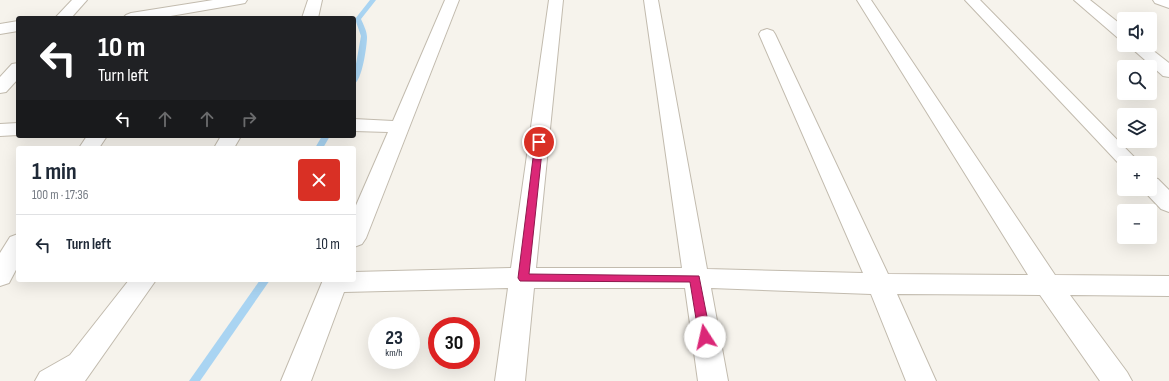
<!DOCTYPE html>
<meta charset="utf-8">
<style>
body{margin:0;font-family:"Sofia Sans Condensed",sans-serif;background:#f2f2f3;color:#1f2937;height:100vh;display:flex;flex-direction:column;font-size:15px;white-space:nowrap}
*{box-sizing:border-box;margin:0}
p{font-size:13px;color:#747a83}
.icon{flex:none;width:22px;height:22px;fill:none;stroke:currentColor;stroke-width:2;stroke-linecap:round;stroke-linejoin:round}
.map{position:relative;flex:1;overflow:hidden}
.details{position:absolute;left:16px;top:146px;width:340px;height:136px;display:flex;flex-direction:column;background:#fff;border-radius:4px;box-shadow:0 4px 16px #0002}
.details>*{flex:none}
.banner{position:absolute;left:16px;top:16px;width:340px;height:122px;border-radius:4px;box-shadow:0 4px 16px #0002;background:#202124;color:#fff;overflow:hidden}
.buttons{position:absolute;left:1117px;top:12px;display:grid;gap:8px}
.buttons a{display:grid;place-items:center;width:40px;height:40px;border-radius:4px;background:#fff;box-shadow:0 4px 16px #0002;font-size:20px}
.speed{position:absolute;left:368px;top:317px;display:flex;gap:8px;font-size:20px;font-weight:700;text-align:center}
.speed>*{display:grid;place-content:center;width:52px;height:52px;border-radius:50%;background:#fff;box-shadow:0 4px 16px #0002;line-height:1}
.speed small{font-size:10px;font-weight:400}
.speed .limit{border:6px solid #d22;background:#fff;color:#111}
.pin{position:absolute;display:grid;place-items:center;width:34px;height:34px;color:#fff;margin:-17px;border:2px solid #fff;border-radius:50%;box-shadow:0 1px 4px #0007}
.me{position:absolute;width:44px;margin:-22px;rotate:350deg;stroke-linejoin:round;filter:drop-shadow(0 0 3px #0008)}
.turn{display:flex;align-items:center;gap:14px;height:84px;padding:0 16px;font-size:18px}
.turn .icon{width:52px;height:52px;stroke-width:2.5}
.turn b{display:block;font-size:28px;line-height:34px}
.lanes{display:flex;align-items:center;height:38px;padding:0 16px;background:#0003;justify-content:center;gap:20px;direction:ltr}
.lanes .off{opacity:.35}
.round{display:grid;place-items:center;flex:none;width:42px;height:42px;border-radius:4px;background:#f2f2f3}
.overview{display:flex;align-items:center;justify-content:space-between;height:68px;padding:0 16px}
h1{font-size:24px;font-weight:700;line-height:30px}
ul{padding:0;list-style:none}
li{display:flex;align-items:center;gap:12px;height:60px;padding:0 16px;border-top:1px solid #e0e1e3}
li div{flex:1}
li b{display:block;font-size:15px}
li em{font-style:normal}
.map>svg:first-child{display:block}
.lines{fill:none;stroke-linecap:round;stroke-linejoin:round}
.stream{fill:#a9d4f2;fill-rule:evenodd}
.minor-casing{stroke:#c2bbae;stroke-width:2}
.minor{fill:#fff;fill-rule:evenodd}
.route{fill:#db2777;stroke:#8e194d}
</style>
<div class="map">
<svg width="1169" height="381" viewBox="0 0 1169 381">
<rect width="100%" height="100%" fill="#f6f3ec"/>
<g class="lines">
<g class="stream">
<path d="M370,0H376L361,19C363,24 367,31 367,37C367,46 362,81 354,84V75L361,36L355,19Z"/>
<path d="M322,136H330L323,148H315Z"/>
<path d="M260,280H270L200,381H189Z"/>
</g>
<g class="minor-casing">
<g id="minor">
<path d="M72,0H87L71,18H55Z"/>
<path d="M213,0H247L245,3L240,4L159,18H123L126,15L131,13Z"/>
<path d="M308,0H322L318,18H302Z"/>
<path d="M445,0H459L366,238L362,244L354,247V210L388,132L354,131V119L393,121Z"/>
<path d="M549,0H563L536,268H682L644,0H658L707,269L863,273L759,34L761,31L767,29L773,31L775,34L888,274L1028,275L857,0H871L1055,275L1169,276V296L1070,295L1127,372L1132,381H1100L1040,295L897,294L936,381H906L871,294L711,288L728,381H698L685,288H534L525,381H495L508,288L344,292L311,381H281L323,280H354V272L511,268Z"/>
<path d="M965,0H980L1140,163H1124V168H1123Z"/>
<path d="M1074,0H1090L1124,27V40L1118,38Z"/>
<path d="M1153,0H1169V8L1155,3Z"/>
<path d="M18,21V31L0,34V24Z"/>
<path d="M1128,45H1146L1169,63V77L1163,76Z"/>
<path d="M18,63V79L6,92L0,93V77L12,64Z"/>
<path d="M18,123V135L0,136V124Z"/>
<path d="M87,136H107L99,148H79Z"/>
<path d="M221,136H241L234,148H214Z"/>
<path d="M1150,177L1158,179L1169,190V212L1161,209L1142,189H1150Z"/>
<path d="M18,234V266L9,283L0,286V253L10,237Z"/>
<path d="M129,280H156L85,381H35L40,372L70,355Z"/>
</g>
</g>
<use href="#minor" class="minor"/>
</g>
<path class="route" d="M539,139L543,142L529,274L699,276L711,337L709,340L705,342L701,340L699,337L690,282L520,281L518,278L535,142Z"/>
</svg>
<div class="buttons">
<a><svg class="icon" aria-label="sound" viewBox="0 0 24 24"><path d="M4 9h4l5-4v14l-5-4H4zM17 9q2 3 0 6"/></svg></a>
<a><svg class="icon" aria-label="search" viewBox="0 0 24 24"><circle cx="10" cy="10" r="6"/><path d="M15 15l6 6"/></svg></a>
<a><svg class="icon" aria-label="layers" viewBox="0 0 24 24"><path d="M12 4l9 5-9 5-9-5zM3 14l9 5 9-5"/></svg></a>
<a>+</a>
<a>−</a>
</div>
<div class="speed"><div>23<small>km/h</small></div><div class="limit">30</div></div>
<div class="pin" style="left:539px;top:142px;background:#d93025"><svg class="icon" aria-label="arrive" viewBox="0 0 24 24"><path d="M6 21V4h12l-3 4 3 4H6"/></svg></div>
<svg class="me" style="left:705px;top:337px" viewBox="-20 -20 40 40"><circle r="19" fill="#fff"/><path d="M0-13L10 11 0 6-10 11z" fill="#db2777"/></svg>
<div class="banner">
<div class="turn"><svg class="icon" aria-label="left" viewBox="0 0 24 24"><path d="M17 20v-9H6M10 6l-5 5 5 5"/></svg><div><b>10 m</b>Turn left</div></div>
<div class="lanes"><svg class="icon" aria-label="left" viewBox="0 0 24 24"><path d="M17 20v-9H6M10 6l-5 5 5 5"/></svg><svg class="icon off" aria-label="ahead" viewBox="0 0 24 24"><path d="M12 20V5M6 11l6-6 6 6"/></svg><svg class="icon off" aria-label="ahead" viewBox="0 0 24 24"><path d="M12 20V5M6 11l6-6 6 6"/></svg><svg class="icon off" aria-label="right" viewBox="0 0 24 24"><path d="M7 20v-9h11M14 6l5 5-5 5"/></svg></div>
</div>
<section class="details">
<div class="overview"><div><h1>1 min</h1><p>100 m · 17:36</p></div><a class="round" style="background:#d93025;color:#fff"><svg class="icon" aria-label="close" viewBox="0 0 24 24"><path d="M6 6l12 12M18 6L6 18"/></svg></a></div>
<ul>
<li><svg class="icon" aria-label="left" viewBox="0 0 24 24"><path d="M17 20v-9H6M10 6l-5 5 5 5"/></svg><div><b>Turn left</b></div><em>10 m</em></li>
</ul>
</section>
</div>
